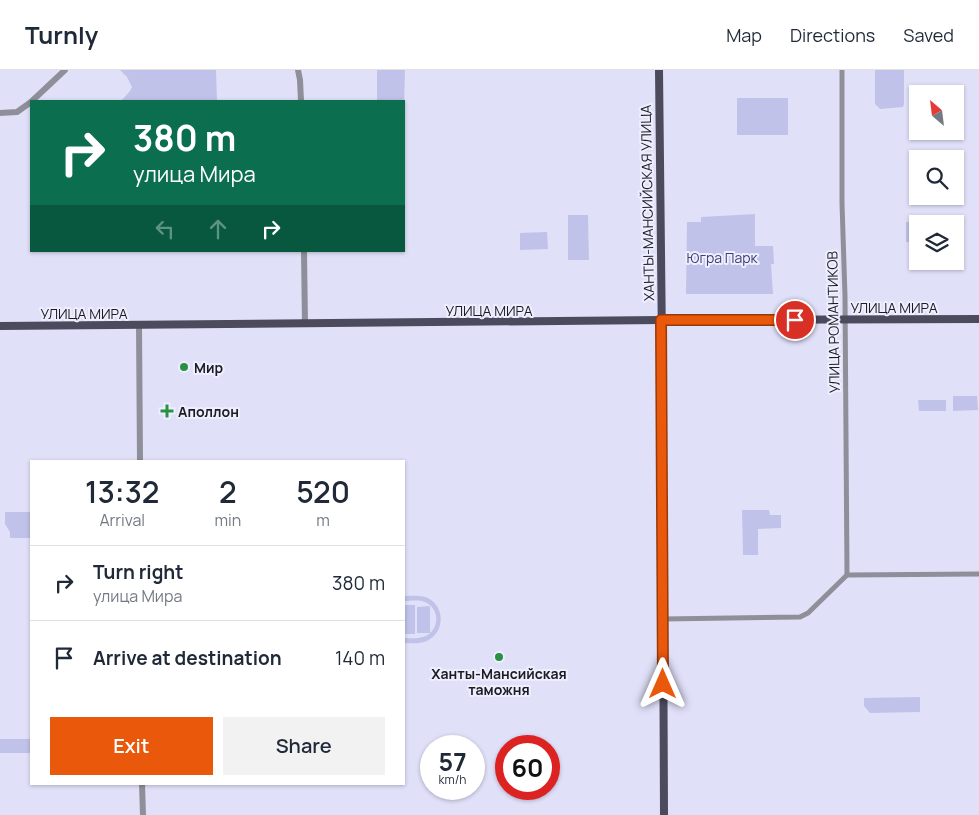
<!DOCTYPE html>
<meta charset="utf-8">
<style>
body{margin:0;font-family:Manrope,sans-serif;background:#f2f2f3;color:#1f2937;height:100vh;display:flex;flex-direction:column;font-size:19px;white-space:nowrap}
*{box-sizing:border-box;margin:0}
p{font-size:16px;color:#747a83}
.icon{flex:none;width:28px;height:28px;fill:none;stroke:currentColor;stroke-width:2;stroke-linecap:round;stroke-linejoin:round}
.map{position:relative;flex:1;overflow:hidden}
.side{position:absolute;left:30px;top:390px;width:375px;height:325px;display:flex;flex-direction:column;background:#fff;border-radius:0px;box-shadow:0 1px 4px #0004}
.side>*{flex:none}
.top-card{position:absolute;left:30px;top:30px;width:375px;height:152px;border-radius:0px;box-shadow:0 1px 4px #0004;background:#0b6e4f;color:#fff;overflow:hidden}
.needle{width:32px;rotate:332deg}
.buttons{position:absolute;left:909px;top:15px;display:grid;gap:10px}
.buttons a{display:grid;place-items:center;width:55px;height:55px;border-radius:0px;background:#fff;box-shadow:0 1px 4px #0004;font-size:25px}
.speed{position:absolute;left:420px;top:665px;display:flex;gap:10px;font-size:25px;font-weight:700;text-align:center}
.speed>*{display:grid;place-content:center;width:65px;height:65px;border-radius:50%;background:#fff;box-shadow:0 1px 4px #0004;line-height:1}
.speed small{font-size:12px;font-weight:400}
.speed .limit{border:8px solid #d22;background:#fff;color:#111}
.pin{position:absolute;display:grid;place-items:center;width:42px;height:42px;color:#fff;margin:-21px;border:2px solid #fff;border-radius:50%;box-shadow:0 1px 5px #0007}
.me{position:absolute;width:55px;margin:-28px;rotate:0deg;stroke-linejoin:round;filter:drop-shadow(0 0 4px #0008)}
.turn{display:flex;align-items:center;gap:18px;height:105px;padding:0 20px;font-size:22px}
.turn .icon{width:65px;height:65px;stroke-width:2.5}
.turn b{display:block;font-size:35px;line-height:42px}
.lanes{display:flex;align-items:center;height:48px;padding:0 20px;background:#0003;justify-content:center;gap:25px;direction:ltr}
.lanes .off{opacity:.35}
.eta{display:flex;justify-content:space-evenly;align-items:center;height:85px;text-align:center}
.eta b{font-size:30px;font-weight:600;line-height:35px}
.primary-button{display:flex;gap:10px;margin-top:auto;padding:10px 20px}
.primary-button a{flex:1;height:58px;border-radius:0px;background:#ea580c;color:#fff;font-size:20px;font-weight:600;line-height:58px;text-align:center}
.primary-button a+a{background:#f2f2f3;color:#1f2937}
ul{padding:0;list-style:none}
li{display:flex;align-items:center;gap:15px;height:75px;padding:0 20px;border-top:1px solid #e0e1e3}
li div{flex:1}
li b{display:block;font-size:19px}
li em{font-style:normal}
header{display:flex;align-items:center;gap:30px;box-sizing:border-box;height:70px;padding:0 25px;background:#fff;border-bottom:1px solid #e0e1e3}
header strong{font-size:24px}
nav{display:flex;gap:28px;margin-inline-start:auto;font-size:18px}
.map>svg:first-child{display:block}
.green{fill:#c1c2e9}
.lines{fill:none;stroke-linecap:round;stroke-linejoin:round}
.minor{stroke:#8f8f99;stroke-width:5}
.tertiary{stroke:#8f8f99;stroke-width:6}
.primary{stroke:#4b4b5d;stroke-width:8}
.route-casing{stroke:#983908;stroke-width:12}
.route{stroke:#ea580c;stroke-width:9}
.poi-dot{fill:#2a9045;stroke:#eeeffe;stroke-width:2}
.labels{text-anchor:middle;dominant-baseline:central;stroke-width:4;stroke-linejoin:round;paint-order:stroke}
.street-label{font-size:14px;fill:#1c1c25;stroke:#eeeffe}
.park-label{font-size:14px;fill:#413d74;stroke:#eeeffe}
.poi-label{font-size:14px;font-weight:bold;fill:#1c1c25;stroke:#eeeffe;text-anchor:start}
</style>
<header>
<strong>Turnly</strong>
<nav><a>Map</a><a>Directions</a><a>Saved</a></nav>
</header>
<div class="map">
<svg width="979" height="745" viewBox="0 0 979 745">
<rect width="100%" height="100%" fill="#e0e0f9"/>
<g class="green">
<path d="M120,0H216L217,31H121L130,21L132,17L127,7Z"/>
<path d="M377,0H405L404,37V31H377Z"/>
<path d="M875,0H904V34L903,37L880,39L875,34Z"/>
<rect x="737" y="28" width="51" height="37"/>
<path d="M755,144V176H773L774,194H771L773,224H686L687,152H701V147Z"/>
<path d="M568,145H588L589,190H568Z"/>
<path d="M940,151V154H918L917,172H906V152Z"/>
<path d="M547,162L548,179L520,180V163Z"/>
<path d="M953,326H977L978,340L953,341Z"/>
<path d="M918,330H946V341H919Z"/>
<path d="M742,440H769L770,445H781V458L758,459V485H743Z"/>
<path d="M5,442H31V468H10V462L5,454Z"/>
<path d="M404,526C412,526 420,525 428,528C447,538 444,566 424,572C418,574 410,573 404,573V568C410,568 417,569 423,567C439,562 441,541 427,533C420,529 411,531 404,531Z"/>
<rect x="404" y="535" width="11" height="29"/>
<path d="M430,536V563H417V537Z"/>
<path d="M920,627V642L870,643L864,636V628Z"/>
<rect x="0" y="669" width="31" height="14"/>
</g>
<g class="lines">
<g class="minor">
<path d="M842,0V133L845,226L847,505"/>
<path d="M663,549L800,547L808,543L847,505L979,504"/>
</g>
<g class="tertiary">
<path d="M298,0L300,10L301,31"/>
<path d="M32,31L65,0"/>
<path d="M0,43L17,42L31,32"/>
<path d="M304,181L305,254"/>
<path d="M139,255L140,391"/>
<path d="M142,714L143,745"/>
</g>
<g class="primary">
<path d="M659,0L662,274L664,745"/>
<path d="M0,256L661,250L979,249"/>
</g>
</g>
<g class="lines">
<g class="route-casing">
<path id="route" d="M663,614L661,250H795"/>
</g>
<use href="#route" class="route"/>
</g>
<g class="poi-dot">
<circle cx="184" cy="297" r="5"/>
<path d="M164.5 333.5h5v5h5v5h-5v5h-5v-5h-5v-5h5z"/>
<circle cx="499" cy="587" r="5"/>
</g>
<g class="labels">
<g class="street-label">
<text transform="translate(647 133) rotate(-91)">ХАНТЫ-МАНСИЙСКАЯ УЛИЦА</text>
<text x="894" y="237">УЛИЦА МИРА</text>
<text x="489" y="240">УЛИЦА МИРА</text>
<text x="84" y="243">УЛИЦА МИРА</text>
<text transform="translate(833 252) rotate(-91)">УЛИЦА РОМАНТИКОВ</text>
</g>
<g class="park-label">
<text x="722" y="187">Югра Парк</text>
</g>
<g class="poi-label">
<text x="194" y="297">Мир</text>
<text x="178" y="341">Аполлон</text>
<text x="499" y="603" text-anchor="middle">Ханты-Мансийская<tspan x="499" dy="16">таможня</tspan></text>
</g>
</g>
</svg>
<div class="buttons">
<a><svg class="needle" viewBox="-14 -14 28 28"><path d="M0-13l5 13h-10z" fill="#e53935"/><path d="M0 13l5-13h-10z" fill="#747a83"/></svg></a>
<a><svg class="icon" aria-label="search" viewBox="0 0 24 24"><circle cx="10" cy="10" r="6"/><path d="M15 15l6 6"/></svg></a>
<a><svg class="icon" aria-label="layers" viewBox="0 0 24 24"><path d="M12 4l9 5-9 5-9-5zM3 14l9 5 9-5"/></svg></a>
</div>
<div class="speed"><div>57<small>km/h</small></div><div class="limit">60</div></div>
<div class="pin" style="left:795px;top:250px;background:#d93025"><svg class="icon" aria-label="arrive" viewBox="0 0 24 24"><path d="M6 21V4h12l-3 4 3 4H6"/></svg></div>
<svg class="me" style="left:663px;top:614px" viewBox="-20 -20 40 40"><path d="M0-17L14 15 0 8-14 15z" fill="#ea580c" stroke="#fff" stroke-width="4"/></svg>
<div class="top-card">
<div class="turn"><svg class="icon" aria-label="right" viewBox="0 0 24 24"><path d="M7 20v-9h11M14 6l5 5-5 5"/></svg><div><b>380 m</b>улица Мира</div></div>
<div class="lanes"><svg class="icon off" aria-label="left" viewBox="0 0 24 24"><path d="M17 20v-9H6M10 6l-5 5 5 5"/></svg><svg class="icon off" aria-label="ahead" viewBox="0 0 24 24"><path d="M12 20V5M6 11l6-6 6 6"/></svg><svg class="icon" aria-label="right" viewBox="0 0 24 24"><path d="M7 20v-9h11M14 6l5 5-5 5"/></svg></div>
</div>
<section class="side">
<div class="eta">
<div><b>13:32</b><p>Arrival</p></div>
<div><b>2</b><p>min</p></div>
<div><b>520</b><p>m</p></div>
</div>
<ul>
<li><svg class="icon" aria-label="right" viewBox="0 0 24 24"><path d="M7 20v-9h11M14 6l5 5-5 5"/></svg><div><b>Turn right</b><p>улица Мира</p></div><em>380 m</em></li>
<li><svg class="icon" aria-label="arrive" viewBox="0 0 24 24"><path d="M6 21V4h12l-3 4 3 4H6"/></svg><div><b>Arrive at destination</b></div><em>140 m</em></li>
</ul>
<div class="primary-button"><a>Exit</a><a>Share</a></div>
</section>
</div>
